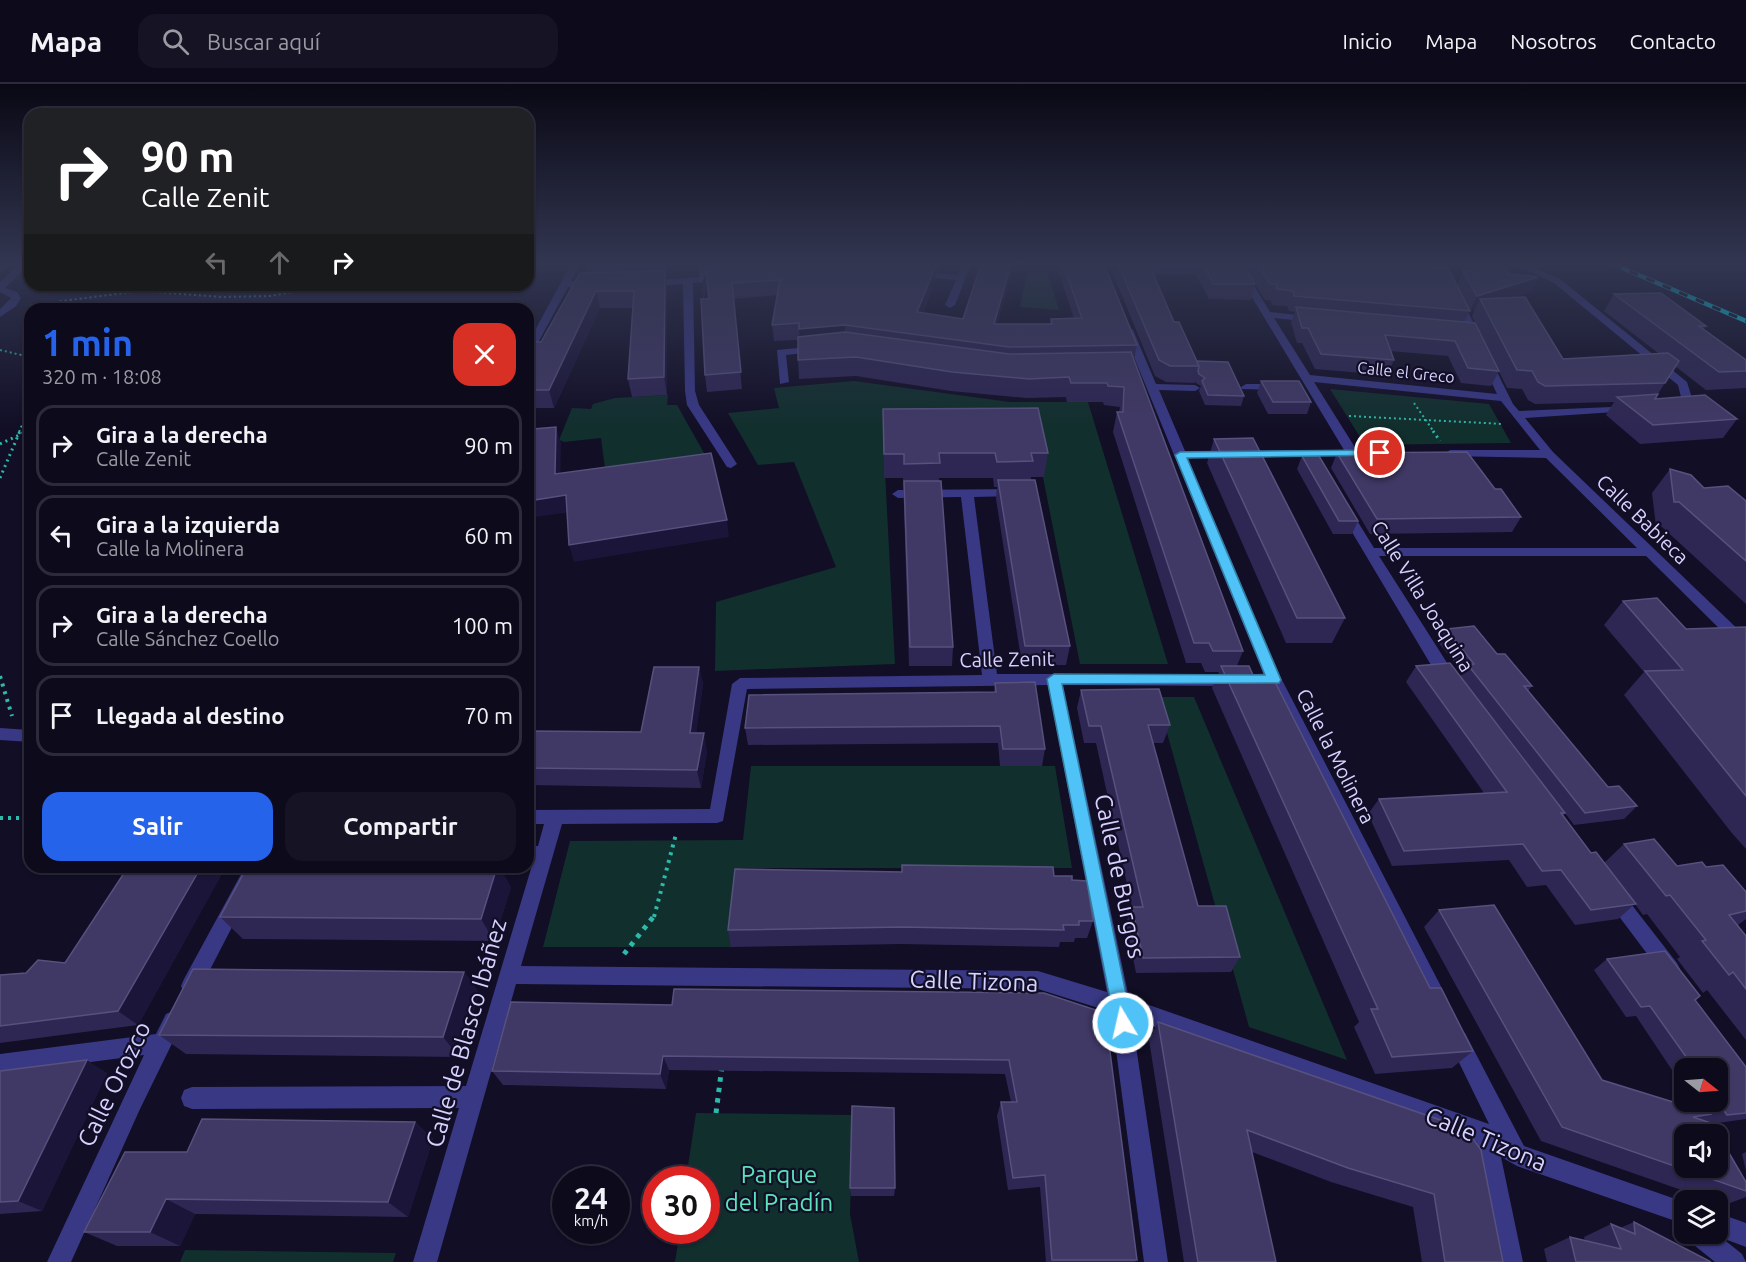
<!DOCTYPE html>
<html lang="es">
<meta charset="utf-8">
<style>
body{margin:0;font-family:Ubuntu,sans-serif;background:#161325;color:#f1f3f6;height:100vh;display:flex;flex-direction:column;font-size:22px;white-space:nowrap}
*{box-sizing:border-box;margin:0}
p{font-size:20px;color:#9a9aa3}
.icon{flex:none;width:33px;height:33px;fill:none;stroke:currentColor;stroke-width:2;stroke-linecap:round;stroke-linejoin:round}
.map{position:relative;flex:1;overflow:hidden}
.sheet{position:absolute;left:24px;top:219px;width:510px;height:570px;display:flex;flex-direction:column;background:#0d0a1c;border-radius:18px;box-shadow:0 2px 4px #0004,0 0 0 2px #2d2b3b}
.sheet>*{flex:none}
.hud{position:absolute;left:24px;top:24px;width:510px;height:183px;border-radius:18px;box-shadow:0 2px 4px #0004,0 0 0 2px #2d2b3b;background:#202124;color:#fff;overflow:hidden}
.needle{width:39px;rotate:107deg}
.fabs{position:absolute;left:1674px;top:974px;display:grid;gap:12px}
.fabs a{display:grid;place-items:center;width:54px;height:54px;border-radius:12px;background:#0d0a1c;box-shadow:0 2px 4px #0004,0 0 0 2px #2d2b3b;font-size:30px}
.speed{position:absolute;left:552px;top:1082px;display:flex;gap:12px;font-size:30px;font-weight:700;text-align:center}
.speed>*{display:grid;place-content:center;width:78px;height:78px;border-radius:50%;background:#0d0a1c;box-shadow:0 2px 4px #0004,0 0 0 2px #2d2b3b;line-height:1}
.speed small{font-size:15px;font-weight:400}
.speed .limit{border:9px solid #d22;background:#fff;color:#111}
.pin{position:absolute;display:grid;place-items:center;width:51px;height:51px;color:#fff;margin:-26px;border:3px solid #fff;border-radius:50%;box-shadow:0 2px 6px #0007}
.me{position:absolute;width:66px;margin:-33px;rotate:351deg;stroke-linejoin:round;filter:drop-shadow(0 0 4px #0008)}
.turn{display:flex;align-items:center;gap:21px;height:126px;padding:0 18px;font-size:27px}
.turn .icon{width:78px;height:78px;stroke-width:2.5}
.turn b{display:block;font-size:42px;line-height:51px}
.lanes{display:flex;align-items:center;height:57px;padding:0 18px;background:#0003;justify-content:center;gap:30px;direction:ltr}
.lanes .off{opacity:.35}
.round{display:grid;place-items:center;flex:none;width:63px;height:63px;border-radius:18px;background:#161325}
.head{display:flex;align-items:center;justify-content:space-between;height:102px;padding:0 18px}
h1{font-size:36px;font-weight:700;line-height:45px;color:#2563eb}
.primary-button{display:flex;gap:12px;margin-top:auto;padding:12px 18px}
.primary-button a{flex:1;height:69px;border-radius:18px;background:#2563eb;color:#fff;font-size:24px;font-weight:700;line-height:69px;text-align:center}
.primary-button a+a{background:#161325;color:#f1f3f6}
ul{padding:0;list-style:none}
li{display:flex;align-items:center;gap:18px;height:81px;margin:0 12px 9px;padding:0 6px;border:3px solid #2d2b3b;border-radius:18px}
li div{flex:1}
li b{display:block;font-size:22px}
li em{font-style:normal}
header{display:flex;align-items:center;gap:36px;box-sizing:border-box;height:84px;padding:0 30px;background:#0d0a1c;border-bottom:2px solid #2d2b3b}
header strong{font-size:28px}
nav{display:flex;gap:33px;margin-inline-start:auto;font-size:21px}
.search{width:420px;height:54px;background:#161325;display:flex;align-items:center;gap:15px;box-sizing:border-box;padding:0 21px;border-radius:18px;color:#9a9aa3;font-size:22px}
.map>svg:first-child{display:block}
.green{fill:#112f2d}
.lines{fill:none;stroke-linecap:round;stroke-linejoin:round}
.path-far3{stroke:#2cbaab;stroke-width:2;stroke-dasharray:2 3;stroke-linecap:butt}
.path-far2{stroke:#2cbaab;stroke-width:3;stroke-dasharray:2 4;stroke-linecap:butt}
.path-far1{stroke:#2cbaab;stroke-width:4;stroke-dasharray:3 5;stroke-linecap:butt}
.path{stroke:#2cbaab;stroke-width:5;stroke-dasharray:4.5 6;stroke-linecap:butt}
.minor{fill:#383885;fill-rule:evenodd}
.rail-casing{stroke:#00effd;stroke-width:4.5}
.rail{stroke:#110e25;stroke-width:3;stroke-dasharray:9;stroke-linecap:butt}
.wall{fill:#2e2754}
.shaded-wall{fill:#1b1539}
.building{fill:#403966;stroke:#57517e;stroke-width:1.5}
.route{fill:#4fc3f7;stroke:#337fa1;stroke-width:1.5}
.labels{text-anchor:middle;dominant-baseline:central;stroke-width:4.5;stroke-linejoin:round;paint-order:stroke}
.far-street-label{font-size:16px;fill:#d6d2ff;stroke:#110e25}
.street-label{font-size:20px;fill:#d6d2ff;stroke:#110e25}
.near-street-label{font-size:24px;fill:#d6d2ff;stroke:#110e25}
.near-park-label{font-size:24px;fill:#5be3bb;stroke:#110e25}
</style>
<header>
<strong>Mapa</strong>
<div class="search"><svg class="icon" aria-label="search" viewBox="0 0 24 24"><circle cx="10" cy="10" r="6"/><path d="M15 15l6 6"/></svg>Buscar aquí</div>
<nav><a>Inicio</a><a>Mapa</a><a>Nosotros</a><a>Contacto</a></nav>
</header>
<div class="map">
<svg width="1746" height="1178" viewBox="0 0 1746 1178">
<rect width="100%" height="100%" fill="#110e25"/>
<g class="green">
<path d="M1028,185L1047,187L1059,226L1020,223Z"/>
<path d="M854,297L1010,318H1088L1168,580H1080L1034,348L883,349L895,580L715,587L716,518L836,483L794,378L758,381L728,329L779,324L774,304Z"/>
<path d="M1330,305L1489,320L1511,359L1365,361Z"/>
<path d="M668,311L667,321H677L713,385L607,400L601,354L564,358L559,356L572,324L591,325L593,320L615,314Z"/>
<path d="M1157,613H1194L1347,976L1249,943Z"/>
<path d="M751,682H1055L1072,784H741L731,863H543L570,757L743,756Z"/>
<path d="M696,1029L853,1031L850,1130L859,1178H675L680,1146H706V1095H686Z"/>
<path d="M185,1166L396,1169L393,1178H180Z"/>
</g>
<g class="lines">
<g class="path-far3">
<path d="M40,208L77,201"/>
<path d="M30,221L141,207L222,213L270,212L333,201"/>
<path d="M0,266L30,273"/>
<path d="M1414,319L1434,348"/>
<path d="M1349,332L1503,340"/>
<path d="M19,348L30,323"/>
<path d="M25,348L30,346"/>
</g>
<g class="path-far2">
<path d="M1433,347L1440,357"/>
<path d="M0,360L28,347"/>
<path d="M0,394L20,347"/>
</g>
<g class="path-far1">
<path d="M0,592L12,632"/>
<path d="M0,734H30"/>
<path d="M654,833L676,750"/>
</g>
<g class="path">
<path d="M624,870L654,832"/>
<path d="M716,1029L722,982"/>
</g>
<g class="minor">
<path d="M1,180H11L0,189Z"/>
<path d="M19,180H29L5,204L17,208L21,214L16,222L0,233V225L11,214L0,208V198Z"/>
<path d="M571,180H580L571,197L591,198L596,201L591,204L568,203L533,268L528,271V259Z"/>
<path d="M962,180H971L955,221L950,224L945,221L956,196L914,192L909,189L914,186L958,191Z"/>
<path d="M1232,180H1241L1270,228L1316,233V237L1313,238L1274,234L1310,291L1497,310L1482,278L1487,275L1492,278L1513,320L1519,327L1634,322L1636,324L1630,327L1525,334L1553,368L1746,553V567L1741,566L1646,472H1379L1458,596L1455,600H1445L1431,581L1340,428L1342,425H1350L1374,464H1637L1546,374L1446,372L1444,370L1450,366H1540L1501,317L1314,298L1356,365L1363,369L1361,371L1188,374L1282,596L1447,914L1450,921L1447,928L1440,931L1433,928L1266,596L1123,246L1128,243L1133,246L1156,300L1195,301L1200,304L1195,307L1159,306L1185,367L1344,366Z"/>
<path d="M1435,180H1444L1482,256L1481,258L1472,256Z"/>
<path d="M1514,180H1526L1560,195L1687,298L1692,314C1687,320 1676,325 1668,323V319L1681,313L1678,301L1554,199Z"/>
<path d="M720,191L723,192V196L693,199L695,307L699,321L737,380L731,384L727,383L687,321L685,307L683,200L648,203L643,200L648,197Z"/>
<path d="M818,262L822,263V267L786,271L789,298L780,300L777,266Z"/>
<path d="M1246,300H1277L1282,303L1277,306L1242,305L1241,303Z"/>
<path d="M1018,405L1022,406V412L974,413L997,590H1236L1244,596L1236,602L1063,601L1129,914L1489,1040L1448,956L1451,949L1458,946L1465,949L1524,1062L1684,1118V1140L1517,1082L1501,1073L1523,1178H1499L1476,1057L1132,935L1168,1178H1144L1111,928L1038,905L516,900L437,1178H413L459,1024L192,1025L184,1022L181,1014L184,1006L192,1003L466,1002L533,778H528V762H538L544,740H528V726L710,725L732,600L740,594L982,591L961,413L898,414L892,410L898,406ZM1048,601L1107,908L1038,887L521,882L562,740L717,739L723,737L747,605Z"/>
<path d="M0,644L30,646V658L0,656Z"/>
<path d="M245,783H263L198,909L191,911L184,909L181,902L184,895Z"/>
<path d="M1615,805L1621,807L1677,879L1680,885L1677,891L1670,894L1663,891L1609,819L1606,813L1609,807Z"/>
<path d="M173,927L180,930L183,937L140,1025L71,1178H47L144,971L0,990V970L156,950L166,930Z"/>
<path d="M1718,1129L1746,1139V1163L1722,1154L1742,1170L1746,1178H1715L1689,1157L1685,1149H1718Z"/>
</g>
<g class="rail-casing">
<path id="rail" d="M1613,180L1746,237"/>
</g>
<use href="#rail" class="rail"/>
</g>
<g class="wall">
<path d="M586,180H666L667,193H666L667,204V311L632,313L628,295L633,224H600L554,324H528V257L541,258L587,189Z"/>
<path d="M700,180H941L939,187L935,186V196L923,229L963,235L981,180H1014L997,240H1050L1051,235L1074,234L1056,180H1104L1137,261L1134,276L1243,567L1237,582L1253,591L1430,904L1473,967L1452,984L1375,990L1354,943L1359,938L1212,604L1219,588H1205L1201,579H1186L1113,348L1117,328H1119L1120,323L1104,321L1103,318H1067L1066,313L1027,314L951,307L856,292L799,295L798,276V256L774,257L772,241L778,211L733,215L742,305L707,308L705,291L709,215L708,203L703,214Z"/>
<path d="M1109,180H1396L1457,201L1463,188L1459,180H1503L1509,190L1531,207L1510,214L1563,275L1658,269L1604,227L1614,210L1706,242L1704,245L1746,276V304L1706,306L1675,282L1655,315L1737,335L1723,354L1640,360L1606,331L1614,318L1535,320L1528,316L1522,305L1507,304L1472,232L1475,225L1470,227L1464,238L1499,287L1491,302L1461,299L1448,272L1390,267L1394,276L1387,291L1315,285L1302,259H1297L1291,238L1295,228L1289,227L1287,222L1272,221L1271,216H1265L1255,200L1251,216L1209,215L1196,190L1154,191L1174,238L1197,277L1244,312L1241,322L1205,321L1199,307L1201,302L1196,299L1195,297V299L1166,298L1155,292Z"/>
<path d="M1261,297L1311,318L1307,330H1268L1257,309Z"/>
<path d="M883,325L1048,369L1044,393H1031V396L1070,562L1066,581H1022L996,415L997,403H994L993,394H939L953,563L952,582H909L903,394H884Z"/>
<path d="M1214,355L1345,534L1332,559H1286L1207,379Z"/>
<path d="M1337,369L1495,405L1521,433L1512,448L1370,450L1331,384Z"/>
<path d="M1302,372L1358,437L1352,450H1333L1297,385Z"/>
<path d="M1670,385L1704,404L1746,417V520L1661,442H1656L1652,409Z"/>
<path d="M1623,517L1686,545L1746,543V765L1731,748L1624,611L1644,588L1604,541Z"/>
<path d="M1446,545L1497,570L1532,602L1528,607L1608,703L1637,722L1624,735L1574,741L1565,729L1563,732L1591,769L1604,779L1624,760L1677,782L1706,783L1746,808V835L1738,841L1746,852V956L1707,906L1703,909L1677,875L1680,873L1647,830L1643,831L1635,820L1618,835L1575,841L1546,801L1527,803L1509,776L1392,782L1368,730L1379,715L1484,709L1406,598L1416,582L1460,593L1463,589L1438,558Z"/>
<path d="M699,583L703,600L696,649L707,667L701,704L528,701V647L641,648Z"/>
<path d="M995,599L1045,665L1042,682H1000L998,659L748,661L745,644L994,608Z"/>
<path d="M1081,606L1170,641L1163,659H1153L1198,822L1240,873L1231,888L1136,889L1126,839L1132,823L1096,659H1084L1077,624Z"/>
<path d="M128,783H224L225,784L138,941L0,959V891L26,889L65,879Z"/>
<path d="M1054,792L1072,796L1093,837L1087,854H1075L1074,858H1060L1059,863L901,860L731,863L728,846Z"/>
<path d="M511,803L494,857L243,855L220,833Z"/>
<path d="M1439,826L1602,996L1700,1027L1693,1017H1718V984H1684V1004L1636,932L1626,933L1594,886L1607,875L1695,916L1746,983V1035L1711,1040L1746,1098V1113L1725,1121L1718,1119V1116H1710L1541,1057L1424,843Z"/>
<path d="M464,888L479,909L459,973L186,970L159,951Z"/>
<path d="M1044,909L1137,1176L1135,1178H1046L1040,1103L1008,1106L997,1032L1001,1018H1011L1005,990L669,986L666,1005L503,1001L492,987L672,921Z"/>
<path d="M1158,938L1466,1045L1503,1178H1422L1413,1123L1331,1098L1252,1068L1276,1178H1184L1149,956Z"/>
<path d="M0,987L107,989L42,1127L0,1130Z"/>
<path d="M415,1038L433,1055L408,1133L195,1130L180,1162H117L84,1148L187,1068Z"/>
<path d="M1746,1068V1087L1742,1070Z"/>
<path d="M850,1104H895L894,1112H851Z"/>
<path d="M1634,1138L1711,1178H1547L1544,1165L1570,1153L1585,1157L1584,1153L1611,1140L1620,1144Z"/>
</g>
<g class="shaded-wall">
<path d="M1011,180H1014L992,256L994,240Z"/>
<path d="M936,181L935,196L917,244V228Z"/>
<path d="M665,187L667,204V311L664,293Z"/>
<path d="M706,187L708,202L703,214L701,198Z"/>
<path d="M1538,193L1531,207L1484,222L1480,215L1475,225L1470,227L1477,212Z"/>
<path d="M596,207L600,224L554,324L549,306Z"/>
<path d="M845,241V257L800,261L799,245Z"/>
<path d="M556,343L561,359L560,407L555,390Z"/>
<path d="M566,411L571,428L528,434V417Z"/>
<path d="M727,436L729,453L574,478L569,461Z"/>
<path d="M699,583L703,600L694,666L690,649Z"/>
<path d="M704,649L707,667L701,704L697,686Z"/>
<path d="M201,783H224L225,784L138,941L118,927Z"/>
<path d="M497,783H500L511,803L494,857L481,835Z"/>
<path d="M464,888L479,909L459,973L443,953Z"/>
<path d="M663,972L669,986L666,1005L660,990Z"/>
<path d="M87,976L107,989L42,1127L18,1117Z"/>
<path d="M415,1038L433,1055L408,1133L388,1118Z"/>
<path d="M166,1115L195,1130L180,1162L150,1148Z"/>
</g>
<g class="building">
<path d="M771,180L936,181L917,228L963,235L981,180H1011L994,240H1052L1051,235L1082,234L1063,180H1104L1137,261L1009,263L845,241L799,245V239L772,241L780,196L732,199L741,288L705,291L701,215H709L706,187L701,198L700,185Z"/>
<path d="M1118,180H1149L1174,238H1179L1199,282H1170L1159,276Z"/>
<path d="M1203,180H1243L1255,200H1213Z"/>
<path d="M1257,180H1396L1448,184L1470,227L1294,212L1293,207L1277,205L1276,200H1270Z"/>
<path d="M1473,180H1503L1509,190L1538,193L1477,212L1463,187L1477,188Z"/>
<path d="M665,187L664,293L628,295L634,207H596L549,306H528V283L530,278H528V257L541,258L580,189Z"/>
<path d="M1661,209L1706,242H1699L1746,276V287L1719,288L1614,210Z"/>
<path d="M1525,213L1563,275L1668,269L1679,277L1665,299L1545,302L1538,298L1532,287L1517,286L1480,215Z"/>
<path d="M1296,223L1475,239L1499,287L1468,284L1455,257L1385,251L1394,276L1321,270L1308,244H1302Z"/>
<path d="M845,248L1009,270L1131,268L1243,567H1213L1209,559H1194L1117,328H1123L1124,303L1108,302L1107,299H1071L1069,293L1029,295L952,288L856,273L798,276V253Z"/>
<path d="M1197,277L1228,278L1244,312L1208,311L1202,297L1205,294L1199,290L1198,287L1199,282Z"/>
<path d="M1261,297H1299L1311,318H1273Z"/>
<path d="M1658,310L1655,315L1705,311L1737,335L1653,341L1617,313Z"/>
<path d="M1038,324L1048,369H1031L1033,377L997,378L995,369H939L940,379L904,380V370H884L883,325Z"/>
<path d="M556,343L555,390L711,369L727,436L569,461L566,411L528,417V352H532L533,345Z"/>
<path d="M1253,354L1345,534H1297L1214,355Z"/>
<path d="M1467,368L1495,405H1501L1521,433L1377,435L1337,369Z"/>
<path d="M1302,372H1319L1358,437H1339Z"/>
<path d="M1670,385L1691,391L1704,404L1728,402L1746,417V477L1679,418H1674Z"/>
<path d="M998,396H1035L1070,562H1025Z"/>
<path d="M904,397H941L953,563H910Z"/>
<path d="M1657,514L1686,545L1746,543V712L1645,587L1683,586L1623,517Z"/>
<path d="M1474,542L1497,570H1505L1532,602H1524L1608,703L1619,702L1637,722L1585,729L1468,581L1474,580L1446,545Z"/>
<path d="M1450,579L1565,729H1561L1591,769L1596,768L1636,820L1591,826L1561,786L1542,787L1523,760L1404,767L1379,715L1507,708L1416,582Z"/>
<path d="M1221,582H1249L1253,591L1271,590L1430,904H1441L1473,967L1392,973L1371,925H1378Z"/>
<path d="M654,583H699L690,649H704L697,686L528,684V647L641,648Z"/>
<path d="M1035,598L1045,665H1003L1000,642L745,644L749,611L996,608L995,599Z"/>
<path d="M1159,605L1170,641H1148L1198,822H1226L1240,873L1143,874L1132,823H1143L1101,642H1089L1081,606Z"/>
<path d="M1654,755L1677,782L1702,778L1706,783L1723,781L1746,808V827L1729,831L1746,852V905L1733,888L1729,891L1702,857L1706,856L1670,811L1666,812L1624,760Z"/>
<path d="M902,781L1053,783L1054,792H1072V796L1087,797L1093,837H1079V841H1063L1064,846L902,843L728,846L735,785L902,788Z"/>
<path d="M128,783H201L118,927L0,942V891L26,889L38,876L65,879Z"/>
<path d="M247,783H497L481,835L220,833Z"/>
<path d="M1494,821L1602,996L1712,1030L1693,1033L1711,1039L1717,1050H1684V1083H1718V1050L1746,1098V1107L1562,1043L1439,826Z"/>
<path d="M1665,867L1700,912L1695,916L1746,983V1029L1727,1031L1717,1017L1718,984H1694L1650,922L1641,923L1607,875Z"/>
<path d="M193,885L464,888L443,953L159,951Z"/>
<path d="M674,905L1044,909L1105,929L1137,1176H1052L1045,1091L1013,1094L1001,1018H1017L1009,976L663,972L660,990L492,987L511,918L672,921Z"/>
<path d="M1158,938L1466,1045L1481,1066L1503,1178H1445L1434,1110L1348,1084L1247,1046L1276,1178H1198Z"/>
<path d="M87,976L18,1117L0,1118V987Z"/>
<path d="M852,1022L894,1024L895,1104H850Z"/>
<path d="M202,1035L415,1038L388,1118L166,1115L150,1148H84L125,1068H187Z"/>
<path d="M1634,1138L1711,1178H1576L1570,1153L1621,1165L1611,1140L1635,1150Z"/>
</g>
<linearGradient id="sky" x2="0" y2="1"><stop stop-color="#090814"/><stop offset="0.52" stop-color="#323651"/><stop offset="1" stop-color="#323651" stop-opacity="0"/></linearGradient>
<rect width="1746" height="345" fill="url(#sky)"/>
<path class="route" d="M1380,366L1383,367V371L1187,374L1281,596L1279,599L1062,600L1132,939L1129,945L1123,948L1116,945L1047,595L1054,590L1265,591L1175,371L1180,368Z"/>
<g class="labels">
<g class="far-street-label">
<text transform="translate(1406 288) rotate(6)">Calle el Greco</text>
</g>
<g class="street-label">
<text transform="translate(1643 435) rotate(44)">Calle Babieca</text>
<text transform="translate(1423 512) rotate(58)">Calle Villa Joaquina</text>
<text transform="translate(1007 575) rotate(-1)">Calle Zenit</text>
<text transform="translate(1336 672) rotate(63)">Calle la Molinera</text>
</g>
<g class="near-street-label">
<text transform="translate(1120 792) rotate(78)">Calle de Burgos</text>
<text transform="translate(974 897) rotate(2)">Calle Tizona</text>
<text transform="translate(466 949) rotate(-74)">Calle de Blasco Ibáñez</text>
<text transform="translate(114 1000) rotate(-64)">Calle Orozco</text>
<text transform="translate(1486 1055) rotate(23)">Calle Tizona</text>
</g>
<g class="near-park-label">
<text x="779" y="1090">Parque<tspan x="779" dy="28">del Pradín</tspan></text>
</g>
</g>
</svg>
<div class="fabs">
<a><svg class="needle" viewBox="-14 -14 28 28"><path d="M0-13l5 13h-10z" fill="#e53935"/><path d="M0 13l5-13h-10z" fill="#9a9aa3"/></svg></a>
<a><svg class="icon" aria-label="sound" viewBox="0 0 24 24"><path d="M4 9h4l5-4v14l-5-4H4zM17 9q2 3 0 6"/></svg></a>
<a><svg class="icon" aria-label="layers" viewBox="0 0 24 24"><path d="M12 4l9 5-9 5-9-5zM3 14l9 5 9-5"/></svg></a>
</div>
<div class="speed"><div>24<small>km/h</small></div><div class="limit">30</div></div>
<div class="pin" style="left:1380px;top:369px;background:#d93025"><svg class="icon" aria-label="arrive" viewBox="0 0 24 24"><path d="M6 21V4h12l-3 4 3 4H6"/></svg></div>
<svg class="me" style="left:1123px;top:939px" viewBox="-20 -20 40 40"><circle r="17" fill="#4fc3f7" stroke="#fff" stroke-width="3"/><path d="M0-11L8 9 0 5-8 9z" fill="#fff"/></svg>
<div class="hud">
<div class="turn"><svg class="icon" aria-label="right" viewBox="0 0 24 24"><path d="M7 20v-9h11M14 6l5 5-5 5"/></svg><div><b>90 m</b>Calle Zenit</div></div>
<div class="lanes"><svg class="icon off" aria-label="left" viewBox="0 0 24 24"><path d="M17 20v-9H6M10 6l-5 5 5 5"/></svg><svg class="icon off" aria-label="ahead" viewBox="0 0 24 24"><path d="M12 20V5M6 11l6-6 6 6"/></svg><svg class="icon" aria-label="right" viewBox="0 0 24 24"><path d="M7 20v-9h11M14 6l5 5-5 5"/></svg></div>
</div>
<section class="sheet">
<div class="head"><div><h1>1 min</h1><p>320 m · 18:08</p></div><a class="round" style="background:#d93025;color:#fff"><svg class="icon" aria-label="close" viewBox="0 0 24 24"><path d="M6 6l12 12M18 6L6 18"/></svg></a></div>
<ul>
<li><svg class="icon" aria-label="right" viewBox="0 0 24 24"><path d="M7 20v-9h11M14 6l5 5-5 5"/></svg><div><b>Gira a la derecha</b><p>Calle Zenit</p></div><em>90 m</em></li>
<li><svg class="icon" aria-label="left" viewBox="0 0 24 24"><path d="M17 20v-9H6M10 6l-5 5 5 5"/></svg><div><b>Gira a la izquierda</b><p>Calle la Molinera</p></div><em>60 m</em></li>
<li><svg class="icon" aria-label="right" viewBox="0 0 24 24"><path d="M7 20v-9h11M14 6l5 5-5 5"/></svg><div><b>Gira a la derecha</b><p>Calle Sánchez Coello</p></div><em>100 m</em></li>
<li><svg class="icon" aria-label="arrive" viewBox="0 0 24 24"><path d="M6 21V4h12l-3 4 3 4H6"/></svg><div><b>Llegada al destino</b></div><em>70 m</em></li>
</ul>
<div class="primary-button"><a>Salir</a><a>Compartir</a></div>
</section>
</div>
